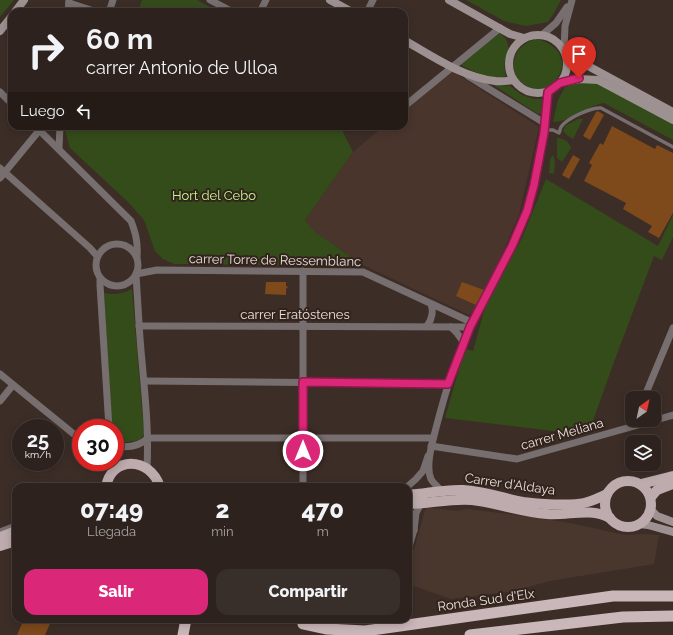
<!DOCTYPE html>
<html lang="es">
<meta charset="utf-8">
<style>
body{margin:0;font-family:Raleway,sans-serif;background:#392f2a;color:#f1f3f6;height:100vh;display:flex;flex-direction:column;font-size:15px;white-space:nowrap}
*{box-sizing:border-box;margin:0}
p{font-size:13px;color:#a7a4a4}
.icon{flex:none;width:22px;height:22px;fill:none;stroke:currentColor;stroke-width:2;stroke-linecap:round;stroke-linejoin:round}
.map{position:relative;flex:1;overflow:hidden}
.details{position:absolute;left:12px;top:483px;width:400px;height:140px;display:flex;flex-direction:column;background:#2d221d;border-radius:12px;box-shadow:0 2px 10px #0003,0 0 0 1px #483f3b}
.details>*{flex:none}
.guide{position:absolute;left:8px;top:8px;width:400px;height:122px;border-radius:12px;box-shadow:0 2px 10px #0003,0 0 0 1px #483f3b;background:#2d221d;color:#f1f3f6;overflow:hidden}
.needle{width:26px;rotate:33deg}
.fabs{position:absolute;left:625px;top:391px;display:grid;gap:8px}
.fabs a{display:grid;place-items:center;width:36px;height:36px;border-radius:8px;background:#2d221d;box-shadow:0 2px 10px #0003,0 0 0 1px #483f3b;font-size:20px}
.speed{position:absolute;left:12px;top:419px;display:flex;gap:8px;font-size:20px;font-weight:700;text-align:center}
.speed>*{display:grid;place-content:center;width:52px;height:52px;border-radius:50%;background:#2d221d;box-shadow:0 2px 10px #0003,0 0 0 1px #483f3b;line-height:1}
.speed small{font-size:10px;font-weight:400}
.speed .limit{border:6px solid #d22;background:#fff;color:#111}
.pin{position:absolute;display:grid;place-items:center;width:34px;height:34px;color:#fff;margin:-41px -17px;border-radius:50% 50% 50% 0;rotate:-45deg;box-shadow:0 0 4px #0007}
.pin .icon{rotate:45deg}
.me{position:absolute;width:44px;margin:-22px;rotate:0deg;stroke-linejoin:round;filter:drop-shadow(0 0 3px #0008)}
.turn{display:flex;align-items:center;gap:14px;height:84px;padding:0 12px;font-size:18px}
.turn .icon{width:52px;height:52px;stroke-width:2.5}
.turn b{display:block;font-size:28px;line-height:34px}
.then{display:flex;align-items:center;height:38px;padding:0 12px;background:#0003;gap:8px;font-size:15px}
.eta{display:flex;justify-content:space-evenly;align-items:center;height:68px;text-align:center}
.eta b{font-size:24px;font-weight:800;line-height:28px}
.primary-button{display:flex;gap:8px;margin-top:auto;padding:8px 12px}
.primary-button a{flex:1;height:46px;border-radius:12px;background:#db2777;color:#fff;font-size:16px;font-weight:800;line-height:46px;text-align:center}
.primary-button a+a{background:#392f2a;color:#f1f3f6}
.map>svg:first-child{display:block}
.built{fill:#4a352c}
.industrial{fill:#49372e}
.green{fill:#344c1a}
.building{fill:#7e491b}
.lines{fill:none;stroke-linecap:round;stroke-linejoin:round}
.service{stroke:#776e6f;stroke-width:3.5}
.minor{stroke:#776e6f;stroke-width:7}
.secondary{stroke:#9e9192;stroke-width:8}
.primary{stroke:#bdabad;stroke-width:10}
.trunk{stroke:#cab7b9;stroke-width:11}
.route-casing{stroke:#8e194d;stroke-width:10}
.route{stroke:#db2777;stroke-width:7}
.labels{text-anchor:middle;dominant-baseline:central;stroke-width:4;stroke-linejoin:round;paint-order:stroke}
.park-label{font-size:13px;fill:#c2f88e;stroke:#32231d}
.street-label{font-size:13px;fill:#e9dfdb;stroke:#32231d}
</style>
<div class="map">
<svg width="673" height="635" viewBox="0 0 673 635">
<rect width="100%" height="100%" fill="#3c2d27"/>
<path class="built" d="M452,71L539,127L519,215L479,307L469,315L363,265L315,232L305,220L353,152L384,126H404V109Z"/>
<path class="industrial" d="M426,507L456,511L467,509L516,515L570,523L625,535L644,534L659,535L654,564L550,581L514,591L451,599L408,584V569Z"/>
<g class="green">
<path d="M0,0H14L0,17Z"/>
<path d="M142,0H197L219,12H138Z"/>
<path d="M466,0H561L554,13L548,22L526,26L504,21Z"/>
<path d="M500,33L506,39L509,48C505,57 503,65 506,76C496,81 469,71 460,64Z"/>
<path d="M537,39C556,44 569,58 558,77C542,104 500,80 518,51C523,44 529,41 537,39Z"/>
<path d="M591,81L604,85L673,124V140L604,103C586,106 571,122 553,122L558,100L565,87L575,83Z"/>
<path d="M492,84L510,86L522,95L534,99H542L543,113L538,114Z"/>
<path d="M578,119H583L573,139L568,136L563,131L565,126Z"/>
<path d="M64,126H340L353,152L305,220L315,232L363,265L174,264L163,259L155,251L144,220L129,203L70,148Z"/>
<path d="M557,138C564,138 569,142 571,148L562,162L557,158Z"/>
<path d="M553,155L555,161L554,174L549,173L550,159Z"/>
<path d="M546,179L658,246L673,215V237L662,260L654,256L614,362L590,429L565,436L561,432L445,418L463,355L466,349L473,351L486,304L522,238Z"/>
<path d="M132,289L144,434L140,440L119,443L115,440V428H112L104,293C115,295 122,294 132,289Z"/>
</g>
<g class="building">
<path d="M598,111L604,115L590,140L583,136L596,112Z"/>
<path d="M612,126L655,149L657,145L673,153V213L659,238L648,232L652,226L623,209L626,203L584,181L592,165L589,163L600,143L603,145Z"/>
<path d="M573,155L580,159L569,179L562,175Z"/>
<path d="M266,282H286V286L288,287L286,289V295L265,294Z"/>
<path d="M462,282L484,290L476,305L456,296Z"/>
<path d="M24,619H52L45,635H17Z"/>
</g>
<g class="lines">
<g class="service">
<path d="M545,130H553L559,133C560,131 560,129 561,127C567,118 592,107 601,108L673,147"/>
<path d="M0,530L16,524"/>
</g>
<g class="minor">
<path d="M210,0L233,12"/>
<path d="M69,3L97,12"/>
<path d="M68,12L69,0"/>
<path d="M109,12L113,0"/>
<path d="M260,12L266,0"/>
<path d="M367,12L373,0"/>
<path d="M542,35L556,23L567,7"/>
<path d="M564,50L565,26L572,0"/>
<path d="M468,76L546,124"/>
<path d="M0,92L12,104"/>
<path d="M404,104L406,105L500,28"/>
<path d="M35,126L131,221C136,234 138,243 137,257"/>
<path d="M59,148L60,126"/>
<path d="M0,168L90,248L97,256"/>
<path d="M0,178L42,127"/>
<circle cx="117" cy="265" r="21"/>
<path d="M303,271V487"/>
<path d="M136,274L157,270L363,272L473,323"/>
<path d="M136,275C138,303 139,332 142,361C145,396 149,431 147,467"/>
<path d="M100,280V285L109,428"/>
<path d="M139,326L470,327"/>
<path d="M427,326C432,319 434,312 431,304"/>
<path d="M451,327L457,333L464,343"/>
<path d="M0,374L81,440"/>
<path d="M145,381L448,384"/>
<path d="M644,398L673,328"/>
<path d="M0,401L13,385"/>
<path d="M148,438H433"/>
<path d="M115,446C128,448 139,447 148,438"/>
<path d="M431,446L517,459L673,415"/>
<path d="M241,487H313"/>
<path d="M407,487L416,479L423,471L428,456"/>
<path d="M441,490C438,487 433,483 431,479C425,466 433,440 436,428C445,393 455,358 471,325C490,287 514,251 527,211C540,173 545,131 548,92"/>
<path d="M408,518L414,530"/>
<path d="M408,550L414,530L416,513L421,503"/>
</g>
<g class="secondary">
<path d="M330,0L352,12"/>
<path d="M449,0L510,34L524,38"/>
<path d="M15,12L24,0"/>
<path d="M0,31L12,16"/>
<circle cx="538" cy="64" r="29"/>
<path d="M404,40C432,56 462,77 495,81C501,82 507,81 513,80"/>
<path d="M566,54L673,112"/>
<path d="M560,83L579,79L598,80L673,120"/>
<path d="M651,510L657,516L673,522"/>
<path d="M639,524L648,525L673,532"/>
</g>
<g class="primary">
<circle cx="628" cy="504" r="23"/>
<path d="M641,484L673,476"/>
<path d="M106,487C111,456 150,456 160,487"/>
<path d="M408,495C426,494 444,489 463,490C484,491 503,498 523,502C537,504 571,506 584,503C592,501 599,498 607,494"/>
<path d="M651,497L657,490L673,484"/>
<path d="M408,504C429,504 451,498 472,500C498,503 521,512 547,514C568,516 590,507 610,518"/>
<path d="M0,537L16,531"/>
<path d="M0,546L16,541"/>
</g>
<g class="trunk">
<path d="M303,624L326,629L365,631L613,596H673"/>
<path d="M183,635L186,619"/>
<path d="M470,635L623,617L673,616"/>
</g>
</g>
<g class="lines">
<g class="route-casing">
<path id="route" d="M303,451V382L448,384L470,327L512,246L527,211L534,185L544,133L548,92L560,83L579,78"/>
</g>
<use href="#route" class="route"/>
</g>
<g class="labels">
<g class="park-label">
<text x="214" y="195">Hort del Cebo</text>
</g>
<g class="street-label">
<text transform="translate(275 260) rotate(1)">carrer Torre de Ressemblanc</text>
<text x="295" y="314">carrer Eratóstenes</text>
<text transform="translate(562 434) rotate(-16)">carrer Meliana</text>
<text transform="translate(510 484) rotate(8)">Carrer d'Aldaya</text>
<text transform="translate(486 600) rotate(-8)">Ronda Sud d'Elx</text>
</g>
</g>
</svg>
<div class="fabs">
<a><svg class="needle" viewBox="-14 -14 28 28"><path d="M0-13l5 13h-10z" fill="#e53935"/><path d="M0 13l5-13h-10z" fill="#a7a4a4"/></svg></a>
<a><svg class="icon" aria-label="layers" viewBox="0 0 24 24"><path d="M12 4l9 5-9 5-9-5zM3 14l9 5 9-5"/></svg></a>
</div>
<div class="speed"><div>25<small>km/h</small></div><div class="limit">30</div></div>
<div class="pin" style="left:579px;top:78px;background:#d93025"><svg class="icon" aria-label="arrive" viewBox="0 0 24 24"><path d="M6 21V4h12l-3 4 3 4H6"/></svg></div>
<svg class="me" style="left:303px;top:451px" viewBox="-20 -20 40 40"><circle r="17" fill="#db2777" stroke="#fff" stroke-width="3"/><path d="M0-11L8 9 0 5-8 9z" fill="#fff"/></svg>
<div class="guide">
<div class="turn"><svg class="icon" aria-label="right" viewBox="0 0 24 24"><path d="M7 20v-9h11M14 6l5 5-5 5"/></svg><div><b>60 m</b>carrer Antonio de Ulloa</div></div>
<div class="then">Luego<svg class="icon" aria-label="left" viewBox="0 0 24 24"><path d="M17 20v-9H6M10 6l-5 5 5 5"/></svg></div>
</div>
<section class="details">
<div class="eta">
<div><b>07:49</b><p>Llegada</p></div>
<div><b>2</b><p>min</p></div>
<div><b>470</b><p>m</p></div>
</div>
<div class="primary-button"><a>Salir</a><a>Compartir</a></div>
</section>
</div>
